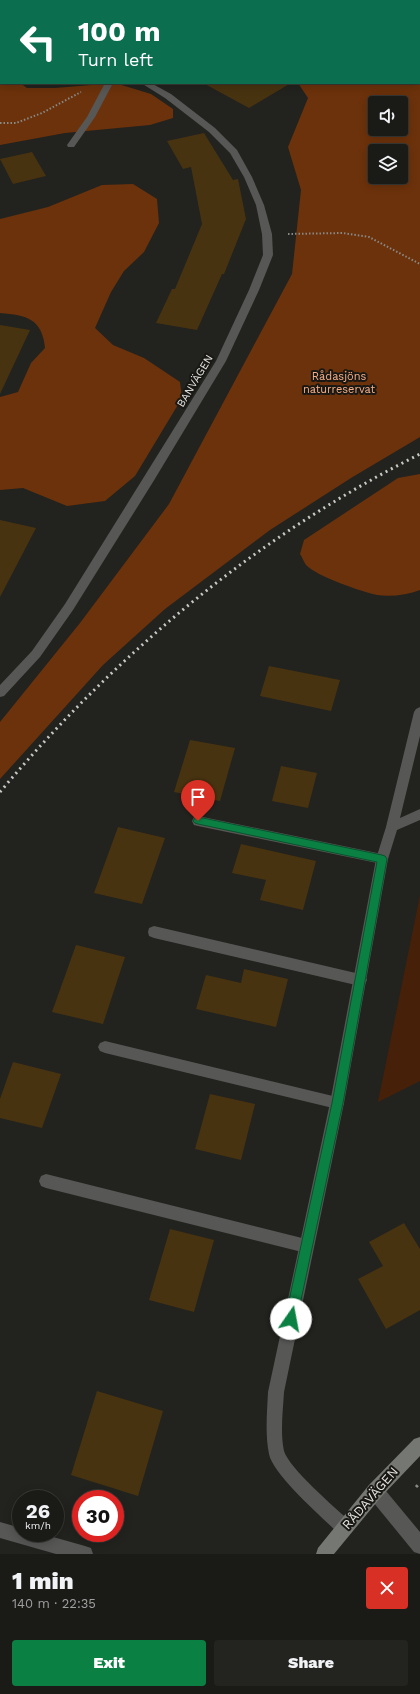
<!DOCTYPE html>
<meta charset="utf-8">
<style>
body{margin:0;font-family:"Work Sans",sans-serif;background:#23231f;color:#f1f3f6;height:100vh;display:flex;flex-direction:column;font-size:15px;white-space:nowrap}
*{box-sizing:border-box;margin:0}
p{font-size:13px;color:#9fa1a1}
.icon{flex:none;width:22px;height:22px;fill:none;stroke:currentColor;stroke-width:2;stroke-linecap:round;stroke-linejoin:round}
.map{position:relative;height:1554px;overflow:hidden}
.details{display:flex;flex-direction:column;background:#1a1a16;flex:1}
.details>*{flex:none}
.top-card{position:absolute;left:0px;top:0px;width:420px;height:84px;box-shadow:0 2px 10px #0003,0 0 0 1px #383835;background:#0b6e4f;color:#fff;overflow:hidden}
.buttons{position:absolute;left:368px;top:96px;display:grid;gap:8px}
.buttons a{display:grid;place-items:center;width:40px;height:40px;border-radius:4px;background:#1a1a16;box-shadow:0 2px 10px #0003,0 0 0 1px #383835;font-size:20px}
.speed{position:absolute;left:12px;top:1490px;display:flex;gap:8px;font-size:20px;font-weight:700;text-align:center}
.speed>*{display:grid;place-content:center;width:52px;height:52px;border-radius:50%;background:#1a1a16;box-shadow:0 2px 10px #0003,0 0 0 1px #383835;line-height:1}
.speed small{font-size:10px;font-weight:400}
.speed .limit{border:6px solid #d22;background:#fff;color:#111}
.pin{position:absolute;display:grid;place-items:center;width:34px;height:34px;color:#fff;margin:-41px -17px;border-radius:50% 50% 50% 0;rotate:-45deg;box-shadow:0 0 4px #0007}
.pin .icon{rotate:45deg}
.me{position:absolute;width:44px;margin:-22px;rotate:12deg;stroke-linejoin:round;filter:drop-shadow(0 0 3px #0008)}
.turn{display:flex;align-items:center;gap:14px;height:84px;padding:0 12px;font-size:18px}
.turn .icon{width:52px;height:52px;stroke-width:2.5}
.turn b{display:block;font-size:28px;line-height:34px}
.round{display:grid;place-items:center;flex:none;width:42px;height:42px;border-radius:4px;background:#23231f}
.overview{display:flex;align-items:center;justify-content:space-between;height:68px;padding:0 12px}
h1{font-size:24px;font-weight:800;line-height:30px}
.primary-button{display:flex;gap:8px;margin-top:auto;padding:8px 12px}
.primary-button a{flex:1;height:46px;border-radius:4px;background:#0b8043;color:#fff;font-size:16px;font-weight:800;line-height:46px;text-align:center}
.primary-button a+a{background:#23231f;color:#f1f3f6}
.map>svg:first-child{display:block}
.green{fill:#462008}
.forest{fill:#6c320b;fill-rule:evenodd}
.building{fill:#483310}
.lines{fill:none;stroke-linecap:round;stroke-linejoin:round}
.path-far1{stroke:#898986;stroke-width:2;stroke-dasharray:1.5 2;stroke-linecap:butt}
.path{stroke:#898986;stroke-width:3;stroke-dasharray:2.5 3.5;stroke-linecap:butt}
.lane{fill:#575856;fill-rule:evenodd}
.street{fill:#575856;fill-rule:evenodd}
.secondary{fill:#757773;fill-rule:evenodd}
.rail{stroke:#c8c8c5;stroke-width:3;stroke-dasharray:2 4;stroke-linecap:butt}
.route{fill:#0b8043;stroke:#07532c}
.labels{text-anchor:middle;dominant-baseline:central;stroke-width:4;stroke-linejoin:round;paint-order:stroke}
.park-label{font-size:11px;fill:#f8af88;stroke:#191814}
.street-label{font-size:11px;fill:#e3e3e0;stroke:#191814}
.near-street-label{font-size:13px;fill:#e3e3e0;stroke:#191814}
</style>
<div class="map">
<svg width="420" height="1554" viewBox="0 0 420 1554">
<rect width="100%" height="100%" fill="#22221e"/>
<path class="green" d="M420,895V1081L378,1102Z"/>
<g class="forest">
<path d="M185,0H420V437L351,478L270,530L165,609L103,665L0,779V722L80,623L169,504L292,274L301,190L288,147L308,98L298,83H419V1ZM375,103H401V129H375ZM375,151H401V177H375Z"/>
<path d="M0,57L1,83H20L27,88H55L115,83L151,94L173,109V118L150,125L65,133L0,145Z"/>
<path d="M133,184L157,199L159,223L144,252L124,271L111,292L95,328L113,345L144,358L180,382L182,398L135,476L105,501L67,506L23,488L0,490V397L18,392L31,363L45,348C42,319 27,315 0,313V219L48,207L102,185Z"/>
<path d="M420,474V590C407,595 391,597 377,595C362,592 316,576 306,565C304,562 302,557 300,554L304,540L398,478Z"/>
</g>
<g class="building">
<path d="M203,83H291L249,108Z"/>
<path d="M204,133L233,180L238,179L246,219L224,274H222L197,330L156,323L172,289H175L202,224L191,167L183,169L167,141Z"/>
<path d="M32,152L46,176L13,184L0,159Z"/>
<path d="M0,325L30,330L0,394Z"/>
<path d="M0,520L36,528L0,597Z"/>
<path d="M269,666L340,680L331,711L260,696Z"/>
<path d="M190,740L235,748L220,801L174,792Z"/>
<path d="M281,766L317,773L308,808L272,801Z"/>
<path d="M118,827L165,838L142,904L94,893Z"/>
<path d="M241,844L316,861L303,910L260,900L266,880L232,873Z"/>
<path d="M76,945L125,957L103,1024L52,1012Z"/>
<path d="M244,969L288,979L276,1027L196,1009L206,975L241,983Z"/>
<path d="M13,1062L61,1074L42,1128L0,1118V1099Z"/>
<path d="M210,1094L255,1104L241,1160L195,1149Z"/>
<path d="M404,1223L420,1249V1310L386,1329L358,1279L383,1266L369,1242Z"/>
<path d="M170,1229L214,1240L194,1312L149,1300Z"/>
<path d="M97,1391L163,1411L138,1496L71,1475Z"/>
</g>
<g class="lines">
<g class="path-far1">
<path d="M0,123H16L42,113L81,92"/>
<path d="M288,234L343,233L369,237L420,264"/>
</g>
<path class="path" d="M416,1487L420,1483"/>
<g class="lane">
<rect x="81" y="0" width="8" height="1"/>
<path d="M105,83H113L95,117L74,147H68L67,145L87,117Z"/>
<path d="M198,816L382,854L386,855L388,859L386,863L382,864L198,826L194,825L192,821L194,817Z"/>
<path d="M154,926L360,974L365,976L367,980L365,984L360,986L154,938L149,936L148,932L149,928Z"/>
<path d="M105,1041L337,1097L342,1098L344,1103L342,1108L337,1109L105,1053L100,1051L98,1047L100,1043Z"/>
<path d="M46,1174L306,1239L311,1241L313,1246L311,1251L306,1253L46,1188L41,1186L39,1181L41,1176Z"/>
<path d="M375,1483L381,1485L420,1532V1554L414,1552L369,1497L367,1491L369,1485Z"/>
<path d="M0,1522L21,1528V1533H39L85,1546L91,1548L93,1554H56L0,1538Z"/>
</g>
<g class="street">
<path d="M141,83H151L171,94L215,128L237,150L252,177L264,205L272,234L273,255L259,290L226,361L153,482L73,610L40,657L4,696L0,697V685L32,651L65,604L216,361L249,290L263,255L262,234L256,205L244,177L230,153L209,132L165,98Z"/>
<path d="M420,707V736L400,818L420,809V820L397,830L388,859L344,1103L284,1392C283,1411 280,1432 284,1451C289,1468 335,1508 350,1521L352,1527L350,1533L344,1535L338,1533C322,1517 273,1475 269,1454C265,1434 267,1413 268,1392L330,1103L376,859L386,827L414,712L416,709Z"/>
</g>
<path class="secondary" d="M420,1437V1456L381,1497L334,1554H316L318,1548L369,1485L414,1439Z"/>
<path class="rail" d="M0,792C117,653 257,536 420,454"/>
</g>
<path class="route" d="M198,817L382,855L385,856L387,859L343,1103L297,1319L295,1323L291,1325L287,1323L285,1319L332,1103L377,862L198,824L195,823L193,821L195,818Z"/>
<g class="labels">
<g class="park-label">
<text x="339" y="376">Rådasjöns<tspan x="339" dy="13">naturreservat</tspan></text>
</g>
<g class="street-label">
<text transform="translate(195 381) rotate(-59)">BANVÄGEN</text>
</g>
<g class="near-street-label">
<text transform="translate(370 1498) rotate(-49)">RÅDAVÄGEN</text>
</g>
</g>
</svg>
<div class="buttons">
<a><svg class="icon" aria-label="sound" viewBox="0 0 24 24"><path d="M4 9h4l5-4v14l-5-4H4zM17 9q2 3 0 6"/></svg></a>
<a><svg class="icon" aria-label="layers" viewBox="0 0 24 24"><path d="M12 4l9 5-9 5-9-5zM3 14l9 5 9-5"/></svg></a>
</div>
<div class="speed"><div>26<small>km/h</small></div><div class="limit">30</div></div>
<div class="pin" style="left:198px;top:821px;background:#d93025"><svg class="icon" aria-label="arrive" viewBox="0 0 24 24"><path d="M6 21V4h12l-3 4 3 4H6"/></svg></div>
<svg class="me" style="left:291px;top:1319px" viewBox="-20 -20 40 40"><circle r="19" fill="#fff"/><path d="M0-13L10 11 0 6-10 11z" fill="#0b8043"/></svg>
<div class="top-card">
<div class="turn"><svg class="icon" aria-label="left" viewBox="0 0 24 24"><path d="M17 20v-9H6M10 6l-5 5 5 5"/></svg><div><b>100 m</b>Turn left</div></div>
</div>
</div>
<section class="details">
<div class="overview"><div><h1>1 min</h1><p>140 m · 22:35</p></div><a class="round" style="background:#d93025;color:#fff"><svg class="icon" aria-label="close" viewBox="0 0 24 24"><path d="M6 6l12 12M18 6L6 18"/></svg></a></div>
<div class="primary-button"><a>Exit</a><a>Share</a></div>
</section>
